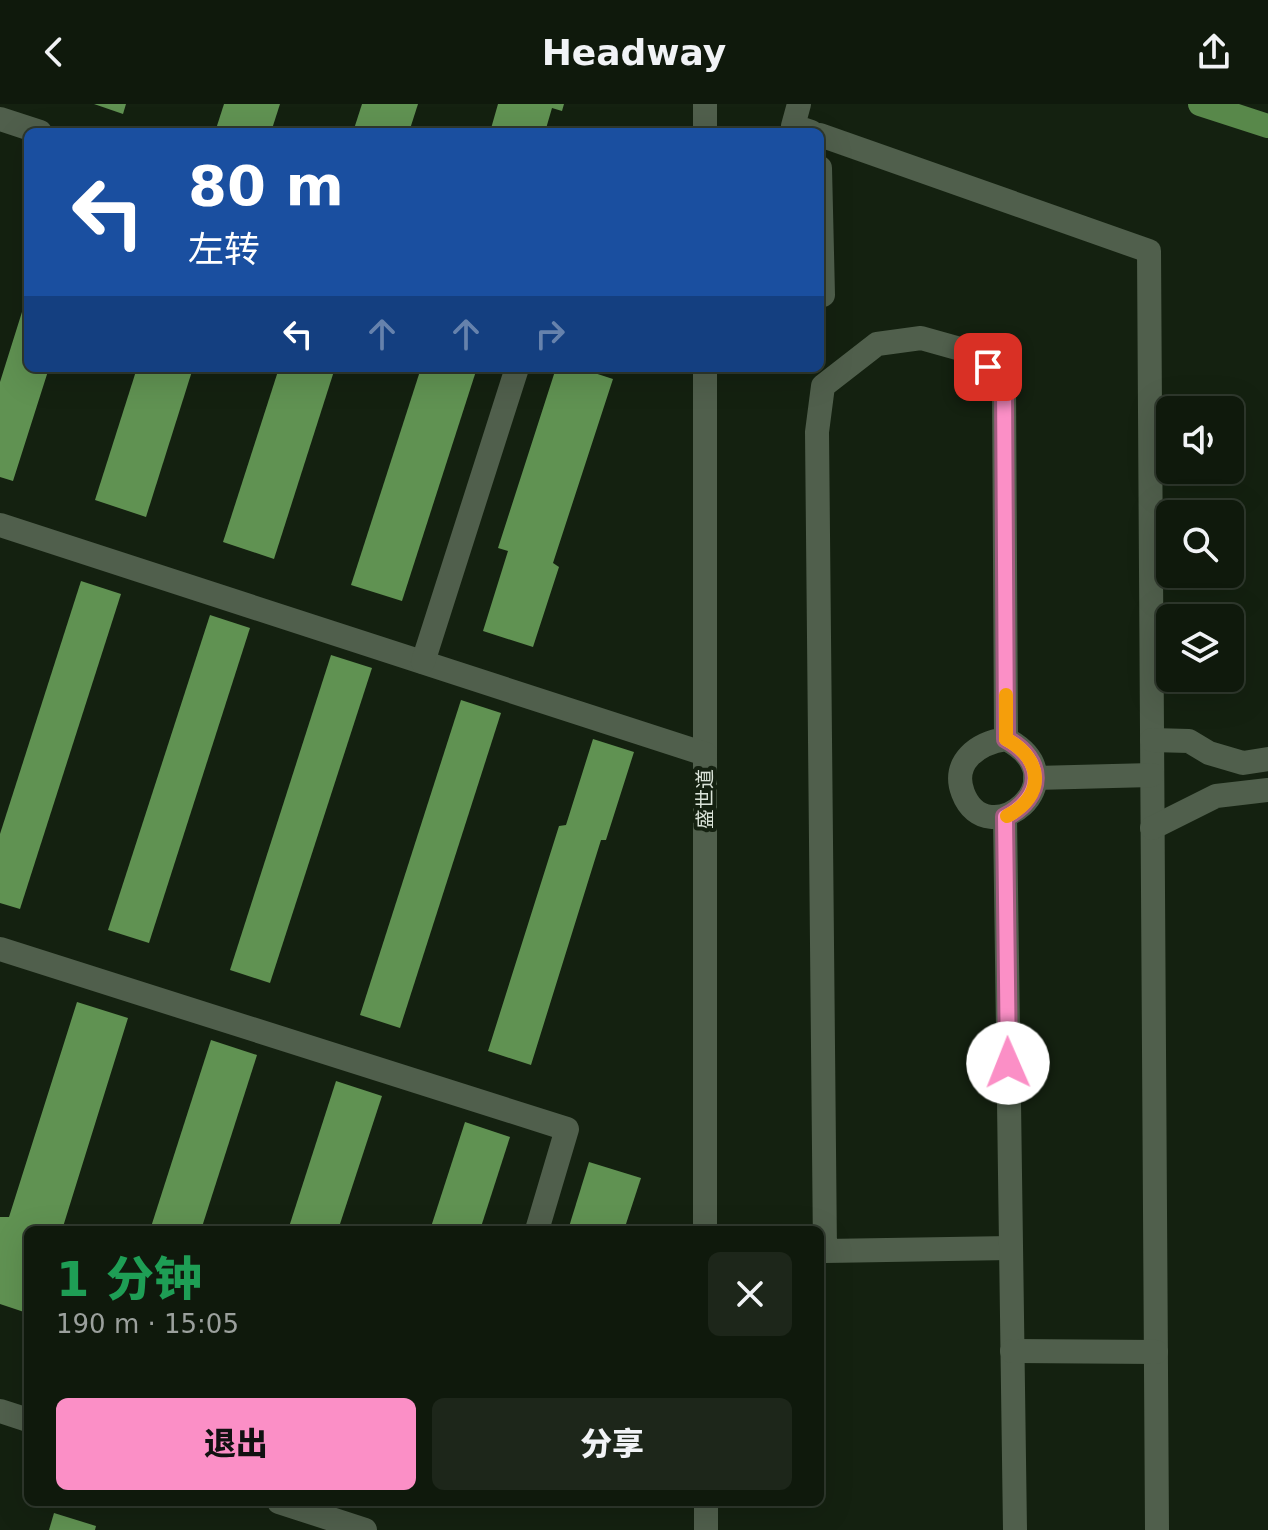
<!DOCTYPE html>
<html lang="zh">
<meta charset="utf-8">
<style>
body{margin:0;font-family:"DejaVu Sans","Noto Sans SC",sans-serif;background:#1d261a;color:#f1f3f6;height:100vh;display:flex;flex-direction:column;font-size:30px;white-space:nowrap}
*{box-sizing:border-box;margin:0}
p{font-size:26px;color:#9ba09d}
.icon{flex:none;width:44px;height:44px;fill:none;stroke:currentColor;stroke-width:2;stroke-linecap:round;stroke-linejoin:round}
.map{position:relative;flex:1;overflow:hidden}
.sheet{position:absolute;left:24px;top:1122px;width:800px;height:280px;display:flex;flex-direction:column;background:#0f190c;border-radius:12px;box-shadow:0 8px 32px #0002,0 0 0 2px #2f382d}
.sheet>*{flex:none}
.top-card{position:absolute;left:24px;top:24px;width:800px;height:244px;border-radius:12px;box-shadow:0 8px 32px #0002,0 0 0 2px #2f382d;background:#1a4fa0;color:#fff;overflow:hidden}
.fabs{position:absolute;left:1156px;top:292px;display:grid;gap:16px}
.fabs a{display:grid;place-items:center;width:88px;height:88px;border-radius:12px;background:#0f190c;box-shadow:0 8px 32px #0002,0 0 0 2px #2f382d;font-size:40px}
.pin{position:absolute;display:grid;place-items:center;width:68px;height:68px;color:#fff;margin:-34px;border-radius:16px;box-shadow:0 4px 12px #0006}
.me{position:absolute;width:88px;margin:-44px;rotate:359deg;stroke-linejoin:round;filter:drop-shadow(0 0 6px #0008)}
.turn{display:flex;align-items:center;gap:28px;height:168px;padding:0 32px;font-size:36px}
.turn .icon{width:104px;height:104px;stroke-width:2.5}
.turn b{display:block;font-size:56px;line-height:68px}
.lanes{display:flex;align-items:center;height:76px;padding:0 32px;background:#0003;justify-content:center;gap:40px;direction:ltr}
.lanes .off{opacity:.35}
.round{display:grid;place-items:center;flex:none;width:84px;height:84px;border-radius:12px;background:#1d261a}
.head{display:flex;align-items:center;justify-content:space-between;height:136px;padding:0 32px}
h1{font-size:48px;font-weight:800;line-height:60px;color:#1e9e55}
.action{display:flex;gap:16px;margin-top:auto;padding:16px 32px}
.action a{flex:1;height:92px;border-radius:12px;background:#fb8fc6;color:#111;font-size:32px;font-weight:800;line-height:92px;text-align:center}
.action a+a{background:#1d261a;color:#f1f3f6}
header{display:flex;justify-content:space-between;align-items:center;height:104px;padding:0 32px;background:#0f190c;font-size:36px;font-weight:800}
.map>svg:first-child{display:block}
.building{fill:#609252}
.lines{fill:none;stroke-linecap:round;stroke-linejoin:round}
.minor{stroke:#505f4c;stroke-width:24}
.major{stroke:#58884a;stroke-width:24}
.route-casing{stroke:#a35d81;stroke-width:20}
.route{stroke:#fb8fc6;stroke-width:14}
.slow{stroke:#f59e0b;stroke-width:14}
.labels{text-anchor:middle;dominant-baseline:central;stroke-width:8;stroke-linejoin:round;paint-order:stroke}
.street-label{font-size:20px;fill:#dae3d8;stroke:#142110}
</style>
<header><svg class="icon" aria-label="back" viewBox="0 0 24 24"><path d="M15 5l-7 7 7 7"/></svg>Headway<svg class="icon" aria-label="share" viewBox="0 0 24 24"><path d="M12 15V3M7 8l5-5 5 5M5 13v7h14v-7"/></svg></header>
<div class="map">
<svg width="1268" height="1426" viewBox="0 0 1268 1426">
<rect width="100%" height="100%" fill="#142110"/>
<g class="building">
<path d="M94,0H126L123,10Z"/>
<path d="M224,0H280L271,28H215Z"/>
<path d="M362,0H418L409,28H353Z"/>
<path d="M498,0H564L562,7L552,4L545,28H490Z"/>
<path d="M27,192L28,264H49L13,377L0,373V278Z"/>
<path d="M137,264H193L146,413L95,396Z"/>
<path d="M279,264H335L274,455L223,438Z"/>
<path d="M421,264H477L402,497L351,481Z"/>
<path d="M556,264H579L613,275L553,459L559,463L533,543L483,527L508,447L498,444Z"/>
<path d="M81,477L121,490L20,805L0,799V730Z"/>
<path d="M210,511L250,524L149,839L108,826Z"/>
<path d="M331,551L372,564L270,879L230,866Z"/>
<path d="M461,596L501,609L400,924L360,911Z"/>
<path d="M593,635L634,648L606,736H601L531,961L488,947L559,722L566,721Z"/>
<path d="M77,898L128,914L62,1126H28L27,1209L0,1200V1113H9Z"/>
<path d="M211,936L257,951L201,1126H150Z"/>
<path d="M336,977L382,992L338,1126H288Z"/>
<path d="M465,1018L510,1033L480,1126H430Z"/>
<path d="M589,1058L641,1074L624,1126H568Z"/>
<path d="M54,1409L96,1422L95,1426H49Z"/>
</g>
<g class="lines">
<g class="minor">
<path d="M705,0V28"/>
<path d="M799,0L793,22L811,28"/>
<path d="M0,15L40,28"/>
<path d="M820,31L1149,147L1157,1426"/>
<path d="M820,64L823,191"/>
<path d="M705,264V1126"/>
<path d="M0,421L705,650"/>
<path d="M423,558L517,264"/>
<path d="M1006,635C1083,676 987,752 963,689C951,658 978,639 1006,635L1004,279L971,248L921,234L877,240L823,282L817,328L825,1147L1011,1144"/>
<path d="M1152,636L1189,637L1209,649L1243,659L1268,655"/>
<path d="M1035,674L1152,671"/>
<path d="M1005,713L1015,1426"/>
<path d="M1152,724L1216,692L1268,686"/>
<path d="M0,845L567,1025L537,1126"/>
<path d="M1012,1247L1156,1248"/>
<path d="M0,1307L28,1316"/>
<path d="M279,1398L365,1426"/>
<path d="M706,1398V1426"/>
</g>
<path class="major" d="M1200,0L1268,22"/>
</g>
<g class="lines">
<g class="route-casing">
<path id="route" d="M988,263L1004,279L1006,635C1045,656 1044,693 1005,713L1008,959"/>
</g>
<use href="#route" class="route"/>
<path class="slow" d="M1006,591V635C1043,655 1046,692 1007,712"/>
</g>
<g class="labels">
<g class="street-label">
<text transform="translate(705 695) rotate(-90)">盛世道</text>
</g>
</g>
</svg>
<div class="fabs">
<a><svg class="icon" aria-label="sound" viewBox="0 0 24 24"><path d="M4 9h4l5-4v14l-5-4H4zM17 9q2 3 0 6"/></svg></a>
<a><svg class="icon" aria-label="search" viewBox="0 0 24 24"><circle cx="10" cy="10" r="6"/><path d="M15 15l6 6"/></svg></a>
<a><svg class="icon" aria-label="layers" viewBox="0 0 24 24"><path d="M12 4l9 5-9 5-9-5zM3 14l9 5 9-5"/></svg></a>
</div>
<div class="pin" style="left:988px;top:263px;background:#d93025"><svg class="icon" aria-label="arrive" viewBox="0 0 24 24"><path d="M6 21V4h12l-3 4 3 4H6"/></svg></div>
<svg class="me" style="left:1008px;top:959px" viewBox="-20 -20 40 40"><circle r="19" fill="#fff"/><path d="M0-13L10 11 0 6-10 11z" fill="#fb8fc6"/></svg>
<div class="top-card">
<div class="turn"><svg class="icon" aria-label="left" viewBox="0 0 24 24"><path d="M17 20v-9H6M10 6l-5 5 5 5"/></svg><div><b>80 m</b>左转</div></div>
<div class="lanes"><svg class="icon" aria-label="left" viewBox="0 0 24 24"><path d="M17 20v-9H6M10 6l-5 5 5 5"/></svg><svg class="icon off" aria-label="ahead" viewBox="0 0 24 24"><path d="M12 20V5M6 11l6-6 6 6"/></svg><svg class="icon off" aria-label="ahead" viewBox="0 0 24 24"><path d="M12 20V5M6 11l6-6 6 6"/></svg><svg class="icon off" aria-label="right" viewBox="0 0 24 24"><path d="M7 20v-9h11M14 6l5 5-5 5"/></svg></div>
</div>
<section class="sheet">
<div class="head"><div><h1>1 分钟</h1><p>190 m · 15:05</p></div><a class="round"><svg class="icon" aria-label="close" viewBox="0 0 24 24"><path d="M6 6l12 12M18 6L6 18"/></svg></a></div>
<div class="action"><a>退出</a><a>分享</a></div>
</section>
</div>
